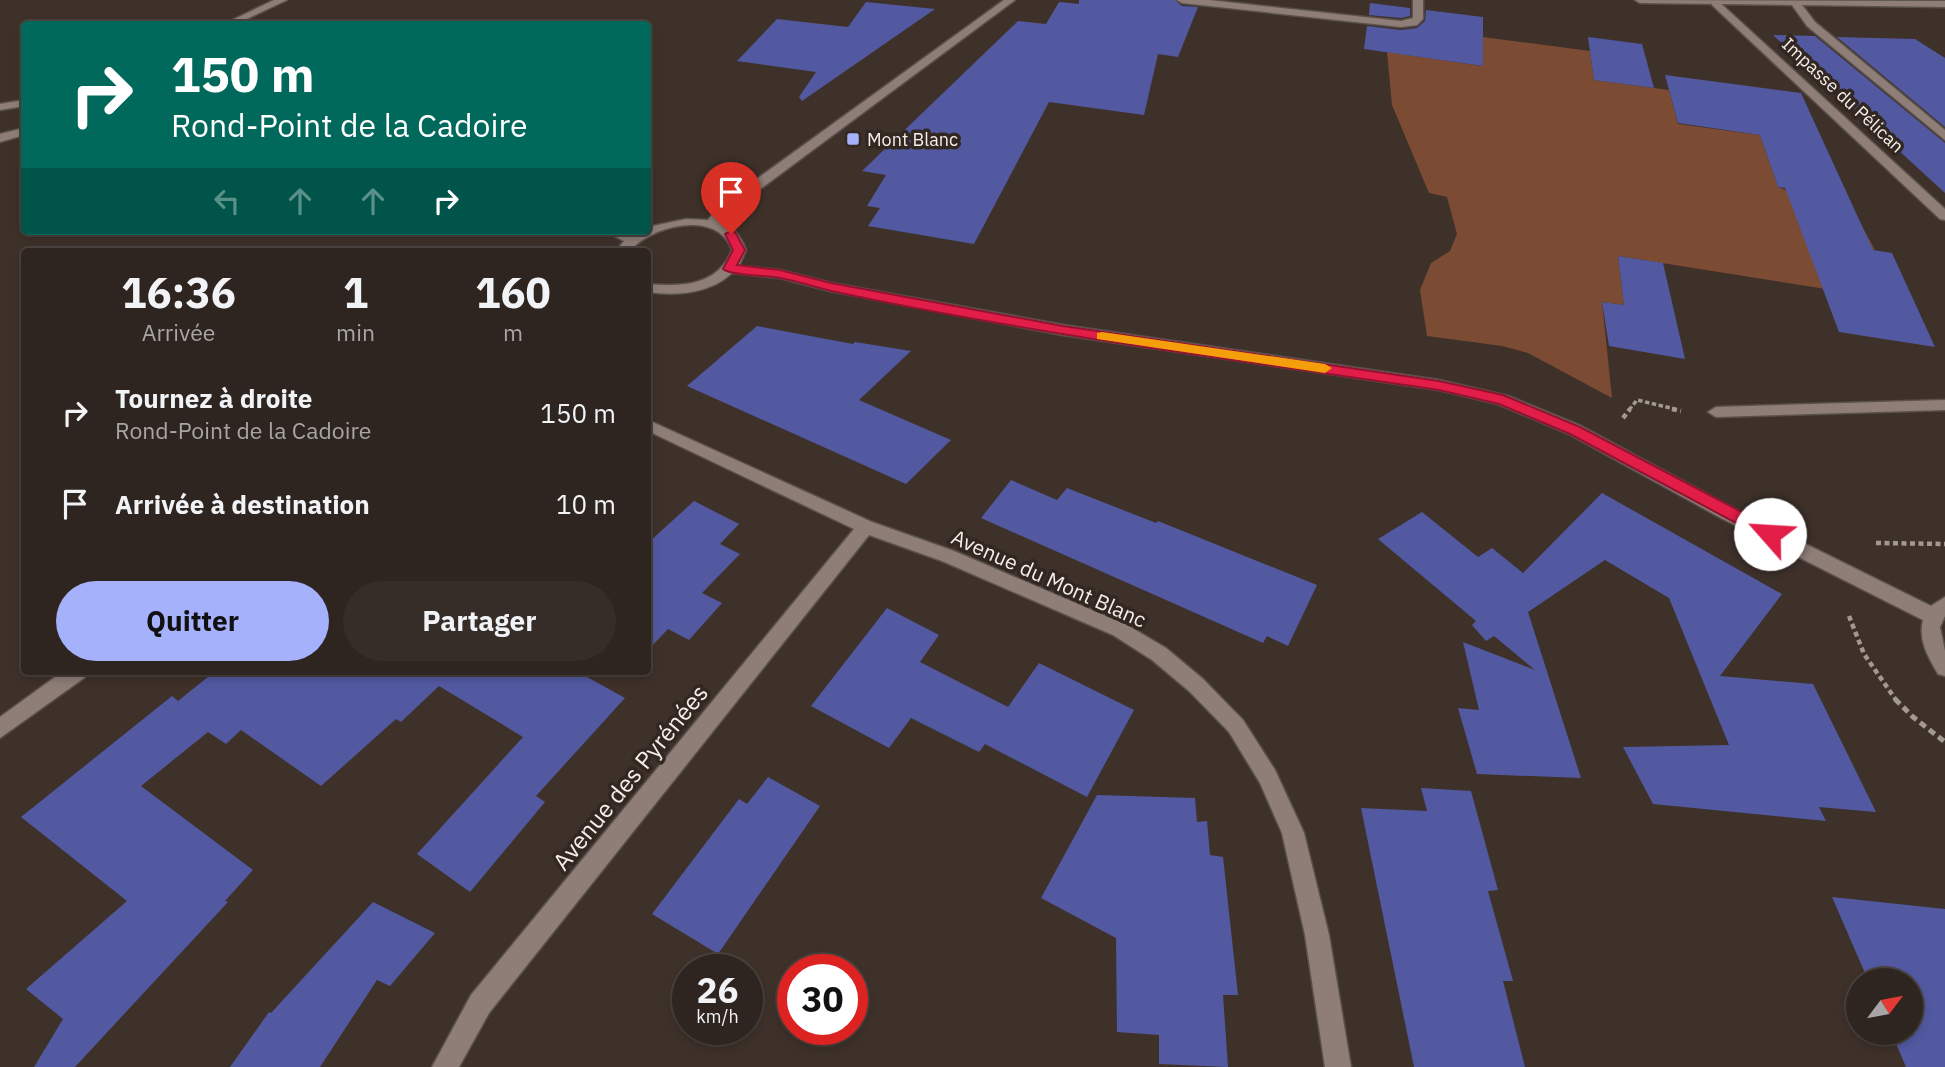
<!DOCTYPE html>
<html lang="fr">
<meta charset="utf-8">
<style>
body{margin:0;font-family:"IBM Plex Sans",sans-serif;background:#362d29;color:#f1f3f6;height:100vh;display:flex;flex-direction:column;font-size:26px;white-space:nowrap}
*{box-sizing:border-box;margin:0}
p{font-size:23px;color:#a7a5a5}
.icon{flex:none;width:38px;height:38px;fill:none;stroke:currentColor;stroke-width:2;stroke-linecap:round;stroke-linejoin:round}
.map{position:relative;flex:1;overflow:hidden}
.drawer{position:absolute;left:21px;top:248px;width:630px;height:427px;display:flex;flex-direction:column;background:#2e2520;border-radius:7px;box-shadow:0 4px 10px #0003,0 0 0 2px #49423e}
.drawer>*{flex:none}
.guide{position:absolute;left:21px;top:21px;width:630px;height:214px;border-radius:7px;box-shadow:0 4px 10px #0003,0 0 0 2px #49423e;background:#00695c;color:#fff;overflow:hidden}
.needle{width:46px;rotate:58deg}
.fabs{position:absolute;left:1846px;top:968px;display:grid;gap:14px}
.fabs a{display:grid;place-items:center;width:77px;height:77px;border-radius:50%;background:#2e2520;box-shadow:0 4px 10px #0003,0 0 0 2px #49423e;font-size:35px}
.speed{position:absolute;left:672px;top:954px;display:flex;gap:14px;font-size:35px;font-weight:700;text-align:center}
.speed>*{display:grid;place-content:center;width:91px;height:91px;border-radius:50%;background:#2e2520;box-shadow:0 4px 10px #0003,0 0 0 2px #49423e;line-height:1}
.speed small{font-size:18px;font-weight:400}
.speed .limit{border:10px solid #d22;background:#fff;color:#111}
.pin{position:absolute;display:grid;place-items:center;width:60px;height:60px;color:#fff;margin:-72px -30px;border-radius:50% 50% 50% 0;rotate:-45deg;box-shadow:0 0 7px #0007}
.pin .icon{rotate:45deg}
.me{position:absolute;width:77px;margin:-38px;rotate:296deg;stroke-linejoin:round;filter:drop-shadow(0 0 5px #0008)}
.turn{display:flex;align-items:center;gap:24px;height:147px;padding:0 35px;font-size:32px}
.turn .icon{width:91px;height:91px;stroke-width:2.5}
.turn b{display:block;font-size:49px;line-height:60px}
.lanes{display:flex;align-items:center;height:66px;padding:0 35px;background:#0003;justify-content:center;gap:35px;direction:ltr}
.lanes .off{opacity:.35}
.eta{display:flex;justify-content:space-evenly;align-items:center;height:119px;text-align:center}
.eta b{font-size:42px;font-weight:800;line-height:49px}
.cta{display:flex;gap:14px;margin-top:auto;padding:14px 35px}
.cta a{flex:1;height:80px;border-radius:42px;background:#a6b1fc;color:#111;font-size:28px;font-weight:800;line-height:80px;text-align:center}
.cta a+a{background:#362d29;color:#f1f3f6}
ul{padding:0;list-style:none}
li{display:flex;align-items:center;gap:21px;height:91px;padding:0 35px}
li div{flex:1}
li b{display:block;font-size:26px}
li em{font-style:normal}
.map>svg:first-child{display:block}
.green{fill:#7b4b33}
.building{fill:#5259a0}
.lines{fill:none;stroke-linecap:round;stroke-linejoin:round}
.lane-casing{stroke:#5b504b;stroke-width:3}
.street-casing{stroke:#5b504b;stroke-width:3}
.path-far2{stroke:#a39893;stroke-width:3.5;stroke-dasharray:4.5 2.5;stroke-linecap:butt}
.path-far1{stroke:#a39893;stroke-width:4.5;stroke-dasharray:5 3.5;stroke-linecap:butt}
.path{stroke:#a39893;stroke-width:5;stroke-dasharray:7 4.5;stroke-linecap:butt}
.lane{fill:#8e7e77;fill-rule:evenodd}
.street{fill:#8e7e77;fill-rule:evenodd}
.route{fill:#e11d48;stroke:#92132f;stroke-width:2}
.slow{fill:#f59e0b}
.poi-dot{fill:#a6b1fc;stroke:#332721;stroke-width:2.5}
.labels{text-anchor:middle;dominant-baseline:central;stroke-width:7;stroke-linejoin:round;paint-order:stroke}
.far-street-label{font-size:18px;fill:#f6eeea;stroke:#332721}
.far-poi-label{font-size:18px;fill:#f6eeea;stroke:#332721;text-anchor:start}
.street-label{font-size:21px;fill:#f6eeea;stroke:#332721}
.near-street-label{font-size:24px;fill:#f6eeea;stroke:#332721}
</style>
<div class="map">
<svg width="1945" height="1067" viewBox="0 0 1945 1067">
<rect width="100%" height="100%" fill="#3e312a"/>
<path class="green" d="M1483,37L1590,51L1594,80L1669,90L1678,124L1760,135L1778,187L1858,219L1875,250L1853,247L1870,296L1618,256L1624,305L1602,302L1612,398L1528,353L1502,346L1427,336L1420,290L1431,263L1450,251L1457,234L1447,197L1429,193L1392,105L1387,52L1482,66Z"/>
<g class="building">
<path d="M1079,0H1175L1182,6L1198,7L1178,57L1158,54L1144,115L1049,102L974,244L868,226L880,208L867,206L886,175L862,171L1018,21L1046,24L1059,2L1079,4Z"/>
<path d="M866,2L935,9L802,101L799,97L816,72L737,61L777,19L848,27Z"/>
<path d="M1370,3L1410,8V16L1401,18L1369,15Z"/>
<path d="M1426,10L1483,17V66L1364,49L1367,26L1401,30L1417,28L1425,21Z"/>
<path d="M1773,35L1815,36L1945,143V193Z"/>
<path d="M1588,37L1642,44L1654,88L1594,80Z"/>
<path d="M1837,37L1915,39L1945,58V127Z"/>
<path d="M1665,75L1801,93L1873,250L1892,253L1935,347L1839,332L1785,188L1778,187L1760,135L1678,123Z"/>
<path d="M1618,256L1663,263L1685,359L1609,346L1602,302L1624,305Z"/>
<path d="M757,326L853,344L855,342L911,351L859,400L951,440L906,484L687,386Z"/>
<path d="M1011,480L1057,500L1067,488L1156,523L1158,521L1317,585L1288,646L1267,636L1263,643L981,518Z"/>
<path d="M1602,493L1782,594L1720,676L1813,684L1876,812L1819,807L1826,821L1653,804L1623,747L1729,745L1669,598L1605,560L1528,612L1581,778L1477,774L1458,708L1479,710L1463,642L1535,670L1494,636L1486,641L1472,625L1476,621L1378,539L1422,512L1478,557L1492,548L1523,573Z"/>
<path d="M694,501L739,524L720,544L740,554L702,593L722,603L689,640L668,629L648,650V543Z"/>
<path d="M887,608L939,635L920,662L1008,707L1039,663L1134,710L1087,797L985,744L979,752L911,718L889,748L811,706Z"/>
<path d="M214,672H578L625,698L536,796L545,802L470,892L417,854L523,737L439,686L401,722L396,719L321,786L241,730L226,744L208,732L141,786L253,870L225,901L228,902L75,1067H34L63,1019L26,989L127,901L21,817L172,696L178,701Z"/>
<path d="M768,777L820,806L718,954L652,914L739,799L747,804Z"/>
<path d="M1421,788L1471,791L1498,890L1488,891L1513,981H1503L1525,1067H1414L1361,808L1427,811Z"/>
<path d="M1097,795L1195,798L1197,822L1207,821L1210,855L1223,857L1238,995H1223L1228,1067L1159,1064V1035L1117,1032L1116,938L1041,898Z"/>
<path d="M1832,897L1945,909V1067H1906L1891,1032H1911V980H1868Z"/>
<path d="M373,902L435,933L390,986L377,980L320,1067H230L269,1012L271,1013Z"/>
</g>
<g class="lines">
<g class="lane-casing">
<g id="lane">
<path d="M1177,0H1209L1401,21L1413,18V0H1423V19L1417,25L1401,27L1182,3Z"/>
<path d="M1712,1H1718L1945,209V220L1940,219L1712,5Z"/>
<path d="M1945,400V410L1716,417L1708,412L1716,407Z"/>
</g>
</g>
<g class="street-casing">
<g id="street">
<path d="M274,0H287L236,24H224Z"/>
<path d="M1004,0H1015L728,213L719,222C734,228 740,235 746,250L739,266L780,270L831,283L1063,325L1439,380L1508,396L1581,426L1733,508L1931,606L1945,597V616L1940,627L1945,651V676L1938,674C1928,657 1918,640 1923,620L1721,518L1569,434L1498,404L1439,390L1063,335L830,291L780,278L732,273C710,294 676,296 648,292V284C681,287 718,286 732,250C718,209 651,225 629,252H615L624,241L604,231H622L631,235L638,231H648V227L686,219L708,220L718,207Z"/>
<path d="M1635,0L1945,1V7L1802,5L1815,22L1945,130V140L1807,26L1792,5L1640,3Z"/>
<path d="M24,100V106L0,110V104Z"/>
<path d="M24,128V135L0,142V134Z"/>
<path d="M648,420L872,522L954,551L1127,625L1166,648L1203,679L1243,720L1275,770L1304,833L1329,935L1351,1067H1325L1305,935L1282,833L1260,783L1229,732L1189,691L1152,660L1113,635L942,561L869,535L489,1013L459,1067H432L471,995L854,529L648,431Z"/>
<path d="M62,672H87L84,678L0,738V717Z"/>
</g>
</g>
<path class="path-far2" d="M1629,410L1637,400L1679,410"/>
<g class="path-far1">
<path d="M1672,409L1681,411"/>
<path d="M1623,418L1630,409"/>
<path d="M1876,543L1945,544"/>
<path d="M1849,616L1864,654L1896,700"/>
</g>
<path class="path" d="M1895,699L1913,717L1945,742"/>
<use href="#lane" class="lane"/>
<use href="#street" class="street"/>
</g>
<path class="route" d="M731,231L735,232L745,250L737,265L780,270L831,283L1063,326L1439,381L1503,395L1580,427L1776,530L1778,534L1770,540L1764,538L1570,434L1499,404L1439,390C1236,360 1032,334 831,291C814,287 797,281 780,278C766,275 731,276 723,269L733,250L725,234Z"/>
<path class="slow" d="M1102,332L1325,364L1332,368L1325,373L1097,339V333Z"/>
<rect class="poi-dot" x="846" y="132" width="14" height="14" rx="3.5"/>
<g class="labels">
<g class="far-street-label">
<text transform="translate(1843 95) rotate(43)">Impasse du Pélican</text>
</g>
<g class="far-poi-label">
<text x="867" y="139">Mont Blanc</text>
</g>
<g class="street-label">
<text transform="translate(1049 578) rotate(24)">Avenue du Mont Blanc</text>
</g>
<g class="near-street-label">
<text transform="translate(630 777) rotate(-51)">Avenue des Pyrénées</text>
</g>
</g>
</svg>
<div class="fabs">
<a><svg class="needle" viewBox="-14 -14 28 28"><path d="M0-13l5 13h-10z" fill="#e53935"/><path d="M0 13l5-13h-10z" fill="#a7a5a5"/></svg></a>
</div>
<div class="speed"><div>26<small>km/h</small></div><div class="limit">30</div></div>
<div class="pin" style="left:731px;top:234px;background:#d93025"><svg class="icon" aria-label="arrive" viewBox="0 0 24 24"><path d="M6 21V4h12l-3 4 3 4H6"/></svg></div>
<svg class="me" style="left:1770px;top:534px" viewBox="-20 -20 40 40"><circle r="19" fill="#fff"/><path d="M0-13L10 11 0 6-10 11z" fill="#e11d48"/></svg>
<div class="guide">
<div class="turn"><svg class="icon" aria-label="right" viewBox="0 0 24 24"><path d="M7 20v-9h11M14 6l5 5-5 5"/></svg><div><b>150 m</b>Rond-Point de la Cadoire</div></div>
<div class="lanes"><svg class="icon off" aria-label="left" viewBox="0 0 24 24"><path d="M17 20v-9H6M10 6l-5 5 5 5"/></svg><svg class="icon off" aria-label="ahead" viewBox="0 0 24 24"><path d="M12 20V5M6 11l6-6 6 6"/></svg><svg class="icon off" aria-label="ahead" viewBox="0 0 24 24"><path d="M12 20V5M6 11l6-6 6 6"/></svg><svg class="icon" aria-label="right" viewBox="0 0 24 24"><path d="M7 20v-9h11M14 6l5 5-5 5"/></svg></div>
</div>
<section class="drawer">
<div class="eta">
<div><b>16:36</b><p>Arrivée</p></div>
<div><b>1</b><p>min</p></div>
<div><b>160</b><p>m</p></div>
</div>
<ul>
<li><svg class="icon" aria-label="right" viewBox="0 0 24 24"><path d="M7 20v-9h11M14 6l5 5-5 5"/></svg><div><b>Tournez à droite</b><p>Rond-Point de la Cadoire</p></div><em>150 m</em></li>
<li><svg class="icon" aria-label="arrive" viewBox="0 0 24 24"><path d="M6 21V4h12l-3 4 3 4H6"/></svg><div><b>Arrivée à destination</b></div><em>10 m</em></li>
</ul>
<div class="cta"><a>Quitter</a><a>Partager</a></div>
</section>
</div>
